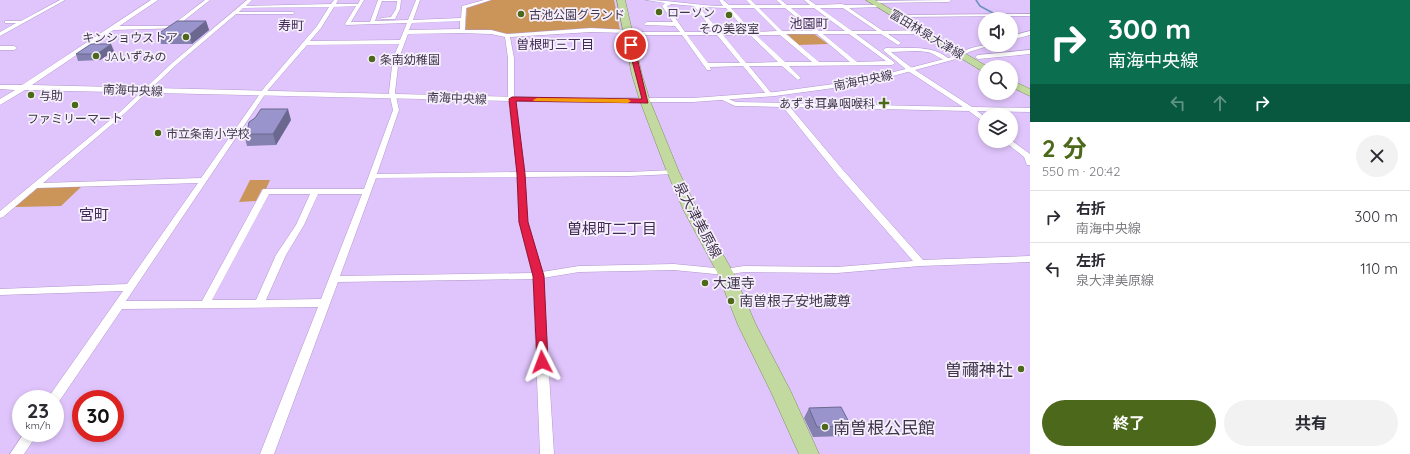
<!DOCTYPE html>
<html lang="ja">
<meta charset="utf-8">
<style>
body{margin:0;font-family:Quicksand,"Noto Sans JP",sans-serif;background:#f2f2f3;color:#2b2b33;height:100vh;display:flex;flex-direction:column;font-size:15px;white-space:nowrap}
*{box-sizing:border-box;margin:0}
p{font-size:13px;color:#7c7c81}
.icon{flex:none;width:22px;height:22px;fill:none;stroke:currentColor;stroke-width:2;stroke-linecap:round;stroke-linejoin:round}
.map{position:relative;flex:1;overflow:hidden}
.sheet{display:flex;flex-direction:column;background:#fff;width:380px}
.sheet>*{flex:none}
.top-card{background:#0b6e4f;color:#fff;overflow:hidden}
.fabs{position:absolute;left:978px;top:12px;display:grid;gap:8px}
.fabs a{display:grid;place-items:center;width:40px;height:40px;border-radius:50%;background:#fff;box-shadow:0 2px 6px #0003;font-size:20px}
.speed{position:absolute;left:12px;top:390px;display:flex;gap:8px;font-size:20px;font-weight:700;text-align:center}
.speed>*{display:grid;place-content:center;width:52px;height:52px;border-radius:50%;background:#fff;box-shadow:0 2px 6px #0003;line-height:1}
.speed small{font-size:10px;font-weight:400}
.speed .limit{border:6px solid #d22;background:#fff;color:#111}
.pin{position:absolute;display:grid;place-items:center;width:34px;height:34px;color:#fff;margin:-17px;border:2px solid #fff;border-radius:50%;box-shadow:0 1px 4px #0007}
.me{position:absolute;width:44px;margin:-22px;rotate:357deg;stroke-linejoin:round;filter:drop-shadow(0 0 3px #0008)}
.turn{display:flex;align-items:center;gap:14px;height:84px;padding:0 12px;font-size:18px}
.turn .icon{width:52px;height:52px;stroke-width:2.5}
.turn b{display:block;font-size:28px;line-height:34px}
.lanes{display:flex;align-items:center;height:38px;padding:0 12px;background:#0003;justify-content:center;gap:20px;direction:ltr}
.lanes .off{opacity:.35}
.round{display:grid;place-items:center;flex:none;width:42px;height:42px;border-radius:21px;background:#f2f2f3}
.head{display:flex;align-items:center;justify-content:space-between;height:68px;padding:0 12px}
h1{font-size:24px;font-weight:700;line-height:30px;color:#4c681a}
.primary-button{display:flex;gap:8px;margin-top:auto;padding:8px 12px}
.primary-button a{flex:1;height:46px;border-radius:24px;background:#4c681a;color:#fff;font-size:16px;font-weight:700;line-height:46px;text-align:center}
.primary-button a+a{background:#f2f2f3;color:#2b2b33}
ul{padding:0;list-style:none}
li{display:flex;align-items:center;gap:12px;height:52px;padding:0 12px;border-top:1px solid #e1e1e2}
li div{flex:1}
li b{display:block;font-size:15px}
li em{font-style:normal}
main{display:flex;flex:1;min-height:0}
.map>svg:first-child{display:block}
.green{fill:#cb9458}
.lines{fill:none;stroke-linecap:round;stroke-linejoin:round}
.stream{stroke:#6b92bf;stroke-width:1.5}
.minor-casing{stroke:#b297cc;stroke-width:1}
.tertiary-casing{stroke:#b297cc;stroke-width:1}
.primary-casing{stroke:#7a9158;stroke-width:1}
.minor{fill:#fff;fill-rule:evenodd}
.tertiary{fill:#fff;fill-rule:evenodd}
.primary{fill:#c2da9f;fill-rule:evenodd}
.wall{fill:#8480af}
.shaded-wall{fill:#6b688f}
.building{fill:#9995cc;stroke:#6b688f}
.route{fill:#e11d48;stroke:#92132f}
.slow{fill:#f59e0b}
.poi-dot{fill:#4c681a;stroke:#f6f0fc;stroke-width:1.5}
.labels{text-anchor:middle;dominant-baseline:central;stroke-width:3.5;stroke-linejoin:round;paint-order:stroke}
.far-poi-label{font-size:12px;fill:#40354b;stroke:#f6f0fc;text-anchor:start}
.far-street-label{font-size:12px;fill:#40354b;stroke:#f6f0fc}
.far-neighbourhood-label{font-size:13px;fill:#422a57;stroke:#f6f0fc}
.street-label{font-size:14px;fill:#40354b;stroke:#f6f0fc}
.poi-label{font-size:14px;fill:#40354b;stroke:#f6f0fc;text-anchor:start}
.neighbourhood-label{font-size:15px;fill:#422a57;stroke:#f6f0fc}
.near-poi-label{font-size:17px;fill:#40354b;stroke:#f6f0fc;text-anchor:end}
</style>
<main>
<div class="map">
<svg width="1030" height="454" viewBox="0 0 1030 454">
<rect width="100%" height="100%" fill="#e0c5fc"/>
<g class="green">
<path d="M492,0H614L620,30L511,35L465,31L467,8Z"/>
<path d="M786,33L814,34L828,44L799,45Z"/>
<path d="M250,180H270L266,189H262L256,201L239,202Z"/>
<path d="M82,186L61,206L15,207L39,187Z"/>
</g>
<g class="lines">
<g class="stream">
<path d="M976,0L980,6L1004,19"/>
<path d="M1011,25L1016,28"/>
</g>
<g class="minor-casing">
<g id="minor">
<path d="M60,0H65L0,36V32L16,23H5V21H21Z"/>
<path d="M205,0H210L177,26H182V28L114,30L111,28L114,26H171Z"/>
<path d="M247,0H252L246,6L331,4L334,0H338L336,4H358L360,0H364L351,22H370L378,0H401L400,9L395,19H381V18L391,17L396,9L397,1H382L375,21L408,20L416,0H420L413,20L461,18L462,6L484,0H491L466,8L465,30H491L507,34L591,28L629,30L630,31L627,33L591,32L510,37L514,58V94L525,172H629L673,170L677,172L673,174L629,176L525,177L527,222L542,272L579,266L674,264L725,269L744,266L837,267L913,261L837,174L783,107L735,106L718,98L721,96L736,102L963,107L908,71L883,50L886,48C907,49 931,44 948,58V60C941,61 935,53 927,52C915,50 903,52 891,52L912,68L972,107L1030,108V112L977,111L985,117V123L969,111L790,107L843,170L923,260L1030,256V262L920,266L837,273L744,272L725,275L674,270L579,272L543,278L554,454H540L533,279L338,282L274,454H260L318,307L122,309L58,403L55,404V399H48L50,395L123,291L0,295V289L127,284L198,183L37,188L3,217L0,218V211L120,112L172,63ZM356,6L345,24L346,25L407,23L400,40L310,41L321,28L334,7ZM329,7L317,26L264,88L201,178L43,183L124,114L176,65L236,14H293L295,13L293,12H239L243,8ZM460,21V29L409,30L412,23ZM460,33L491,34L505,37L508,58V94L517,172L377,174L399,110L395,92L399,58L408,34ZM399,44L393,58L389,92L393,110L364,189H263L202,301H126L268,90L307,45ZM517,177L519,222L532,273L340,276L376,178ZM269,194H310L296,225L276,255L256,300H212ZM318,194H362L321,299L266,300L286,255L304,225Z"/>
<path d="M646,0C673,0 697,6 723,6L719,0H723L729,5H751L746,0H751L756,5H782L776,0H781L787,5H810L804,0H809L816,5L842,4L845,5H880L882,7L849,8L883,31L922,30L925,32L922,34H888L900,42L901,43L898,45L881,34H856L894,62L895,63L892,65L789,66L801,78L798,80L782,66H749L772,94L769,96L767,95L743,66L710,67L711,70H707L682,35H626L625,34L628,32H680L675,26L645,25L644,24L647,22H673L662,6L665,3ZM671,4L694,6L714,32H685L667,6ZM699,7L726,8L747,32H720ZM731,8H754L777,31L753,32ZM759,8H785L813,31H782ZM791,8H814L845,31H819ZM820,8H843L877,31H852ZM786,34H817L850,62H819ZM823,34H849L886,61L857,62ZM687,35H717L740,63H708ZM723,35H750L778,62L746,63ZM756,35H780L812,62H785Z"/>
<path d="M951,0L949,2L874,3L872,2L874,1Z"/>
<path d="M1030,14V16L896,17L894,16L896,15Z"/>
<path d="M0,46H14L17,48L14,50H0Z"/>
<path d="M1030,50V54L978,59L975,57L978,55Z"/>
<path d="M1011,140L1030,154V165H1027L1024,157L1004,141H1011Z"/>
<path d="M24,433H38L24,454H10Z"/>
</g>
</g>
<g class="tertiary-casing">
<g id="tertiary">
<path d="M151,0H158L32,85L559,98H693L775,92L863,80L952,57C965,49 978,45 991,45L969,52L956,59L863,84L775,96L693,102H559L25,90L0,105V99L15,90L0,89V85H22Z"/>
<path d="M1030,31V35L1011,40V36Z"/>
</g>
</g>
<g class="primary-casing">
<g id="primary">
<path d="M617,0H625L642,75L650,101L679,172L698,211L733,272L756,325L791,392L819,454H799L771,392L738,325L717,272L684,211L667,172L640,101L632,75Z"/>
<path d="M866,0H875L988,67H985V72L982,71Z"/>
<path d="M1011,80L1030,89V96L1011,87Z"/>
</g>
</g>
<use href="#minor" class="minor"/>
<use href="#tertiary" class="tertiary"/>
<use href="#primary" class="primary"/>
</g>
<g class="wall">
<path d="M206,21L209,30L192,44H161L158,34Z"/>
<path d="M114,51L100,60L78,61L76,54Z"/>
<path d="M291,120L276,145L247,146L244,134Z"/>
<path d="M809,408L851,426L847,436L813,437L804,418Z"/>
</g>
<g class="shaded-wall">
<path d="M206,21L209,30L192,44L189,35Z"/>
<path d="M111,44L114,51L100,60L97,54Z"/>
<path d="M288,109L291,120L276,145L273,134Z"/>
</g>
<g class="building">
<path d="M177,21H206L189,35L158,34Z"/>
<path d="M91,44H111L97,54H76Z"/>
<path d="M261,109H288L273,134H244L248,127L249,122L255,118Z"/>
<path d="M841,407L851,426L817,427L809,408Z"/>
</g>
<path class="route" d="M631,43L634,45L648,103L516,101L525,174L528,222L544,276L548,362L547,365H538L537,362L533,276L519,222L517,174L509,99L512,97L642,99L628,45Z"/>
<path class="slow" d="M537,98L628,99L631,101L628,103L534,101L533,100Z"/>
<g class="poi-dot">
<circle cx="659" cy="12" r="4"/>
<circle cx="521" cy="14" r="4"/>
<circle cx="729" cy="15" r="4"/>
<circle cx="186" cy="37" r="4"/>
<circle cx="96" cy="56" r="4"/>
<circle cx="372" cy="59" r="4"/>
<circle cx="31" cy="95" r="4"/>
<path d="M882 97h4v4h4v4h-4v4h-4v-4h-4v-4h4z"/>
<circle cx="75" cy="105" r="4"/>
<circle cx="158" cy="133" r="4"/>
<circle cx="705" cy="283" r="4"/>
<circle cx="731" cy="301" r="4"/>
<circle cx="1021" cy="369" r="4"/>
<circle cx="825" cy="427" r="4"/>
</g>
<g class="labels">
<g class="far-poi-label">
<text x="667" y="12">ローソン</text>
<text x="529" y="14">古池公園グランド</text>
<text x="729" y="28" text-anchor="middle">その美容室</text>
<text x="178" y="37" text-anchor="end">キンショウストア</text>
<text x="104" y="56">JAいずみの</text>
<text x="380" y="59">条南幼稚園</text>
<text x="39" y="95">与助</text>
<text x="875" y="103" text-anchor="end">あずま耳鼻咽喉科</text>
<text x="75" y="118" text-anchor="middle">ファミリーマート</text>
<text x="166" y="133">市立条南小学校</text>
</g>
<g class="far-street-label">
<text transform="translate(927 34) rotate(31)">富田林泉大津線</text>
<text transform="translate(863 80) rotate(-11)">南海中央線</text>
<text transform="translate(133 90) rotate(2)">南海中央線</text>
<text transform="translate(457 98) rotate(2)">南海中央線</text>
</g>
<g class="far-neighbourhood-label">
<text x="809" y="23">池園町</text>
<text x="291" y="25">寿町</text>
<text x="555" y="44">曽根町三丁目</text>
</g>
<g class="street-label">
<text transform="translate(698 220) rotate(62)">泉大津美原線</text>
</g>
<g class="poi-label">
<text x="713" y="283">大運寺</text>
<text x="739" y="301">南曽根子安地蔵尊</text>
</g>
<g class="neighbourhood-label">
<text x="94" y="214">宮町</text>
<text x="612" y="228">曽根町二丁目</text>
</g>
<g class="near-poi-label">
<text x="1013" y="369">曽禰神社</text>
<text x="833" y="427" text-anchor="start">南曽根公民館</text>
</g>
</g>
</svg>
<div class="fabs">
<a><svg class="icon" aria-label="sound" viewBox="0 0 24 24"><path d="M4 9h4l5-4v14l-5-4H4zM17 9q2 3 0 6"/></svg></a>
<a><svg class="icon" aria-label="search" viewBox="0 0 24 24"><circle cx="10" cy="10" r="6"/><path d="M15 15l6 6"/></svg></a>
<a><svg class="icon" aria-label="layers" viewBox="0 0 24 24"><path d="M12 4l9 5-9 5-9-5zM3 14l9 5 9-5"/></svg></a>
</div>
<div class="speed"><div>23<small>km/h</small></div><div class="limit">30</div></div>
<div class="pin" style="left:631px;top:45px;background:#d93025"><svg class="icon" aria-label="arrive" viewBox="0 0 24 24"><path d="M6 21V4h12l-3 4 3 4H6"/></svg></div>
<svg class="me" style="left:542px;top:362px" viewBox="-20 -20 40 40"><path d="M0-17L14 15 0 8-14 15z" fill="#e11d48" stroke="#fff" stroke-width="4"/></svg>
</div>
<section class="sheet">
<div class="top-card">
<div class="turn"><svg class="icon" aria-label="right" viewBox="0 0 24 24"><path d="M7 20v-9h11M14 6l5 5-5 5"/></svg><div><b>300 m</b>南海中央線</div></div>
<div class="lanes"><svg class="icon off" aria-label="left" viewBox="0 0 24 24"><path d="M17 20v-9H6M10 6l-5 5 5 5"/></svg><svg class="icon off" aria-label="ahead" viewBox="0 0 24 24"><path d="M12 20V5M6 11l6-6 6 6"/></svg><svg class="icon" aria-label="right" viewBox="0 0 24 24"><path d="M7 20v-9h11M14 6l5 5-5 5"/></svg></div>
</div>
<div class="head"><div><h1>2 分</h1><p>550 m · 20:42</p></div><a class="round"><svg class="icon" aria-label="close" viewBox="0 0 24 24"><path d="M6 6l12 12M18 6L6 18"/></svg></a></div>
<ul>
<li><svg class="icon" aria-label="right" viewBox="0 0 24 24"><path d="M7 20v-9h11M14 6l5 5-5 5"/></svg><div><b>右折</b><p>南海中央線</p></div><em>300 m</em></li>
<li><svg class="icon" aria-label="left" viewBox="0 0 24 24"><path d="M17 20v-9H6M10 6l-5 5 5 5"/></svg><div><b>左折</b><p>泉大津美原線</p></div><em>110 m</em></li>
</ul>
<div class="primary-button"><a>終了</a><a>共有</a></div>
</section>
</main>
